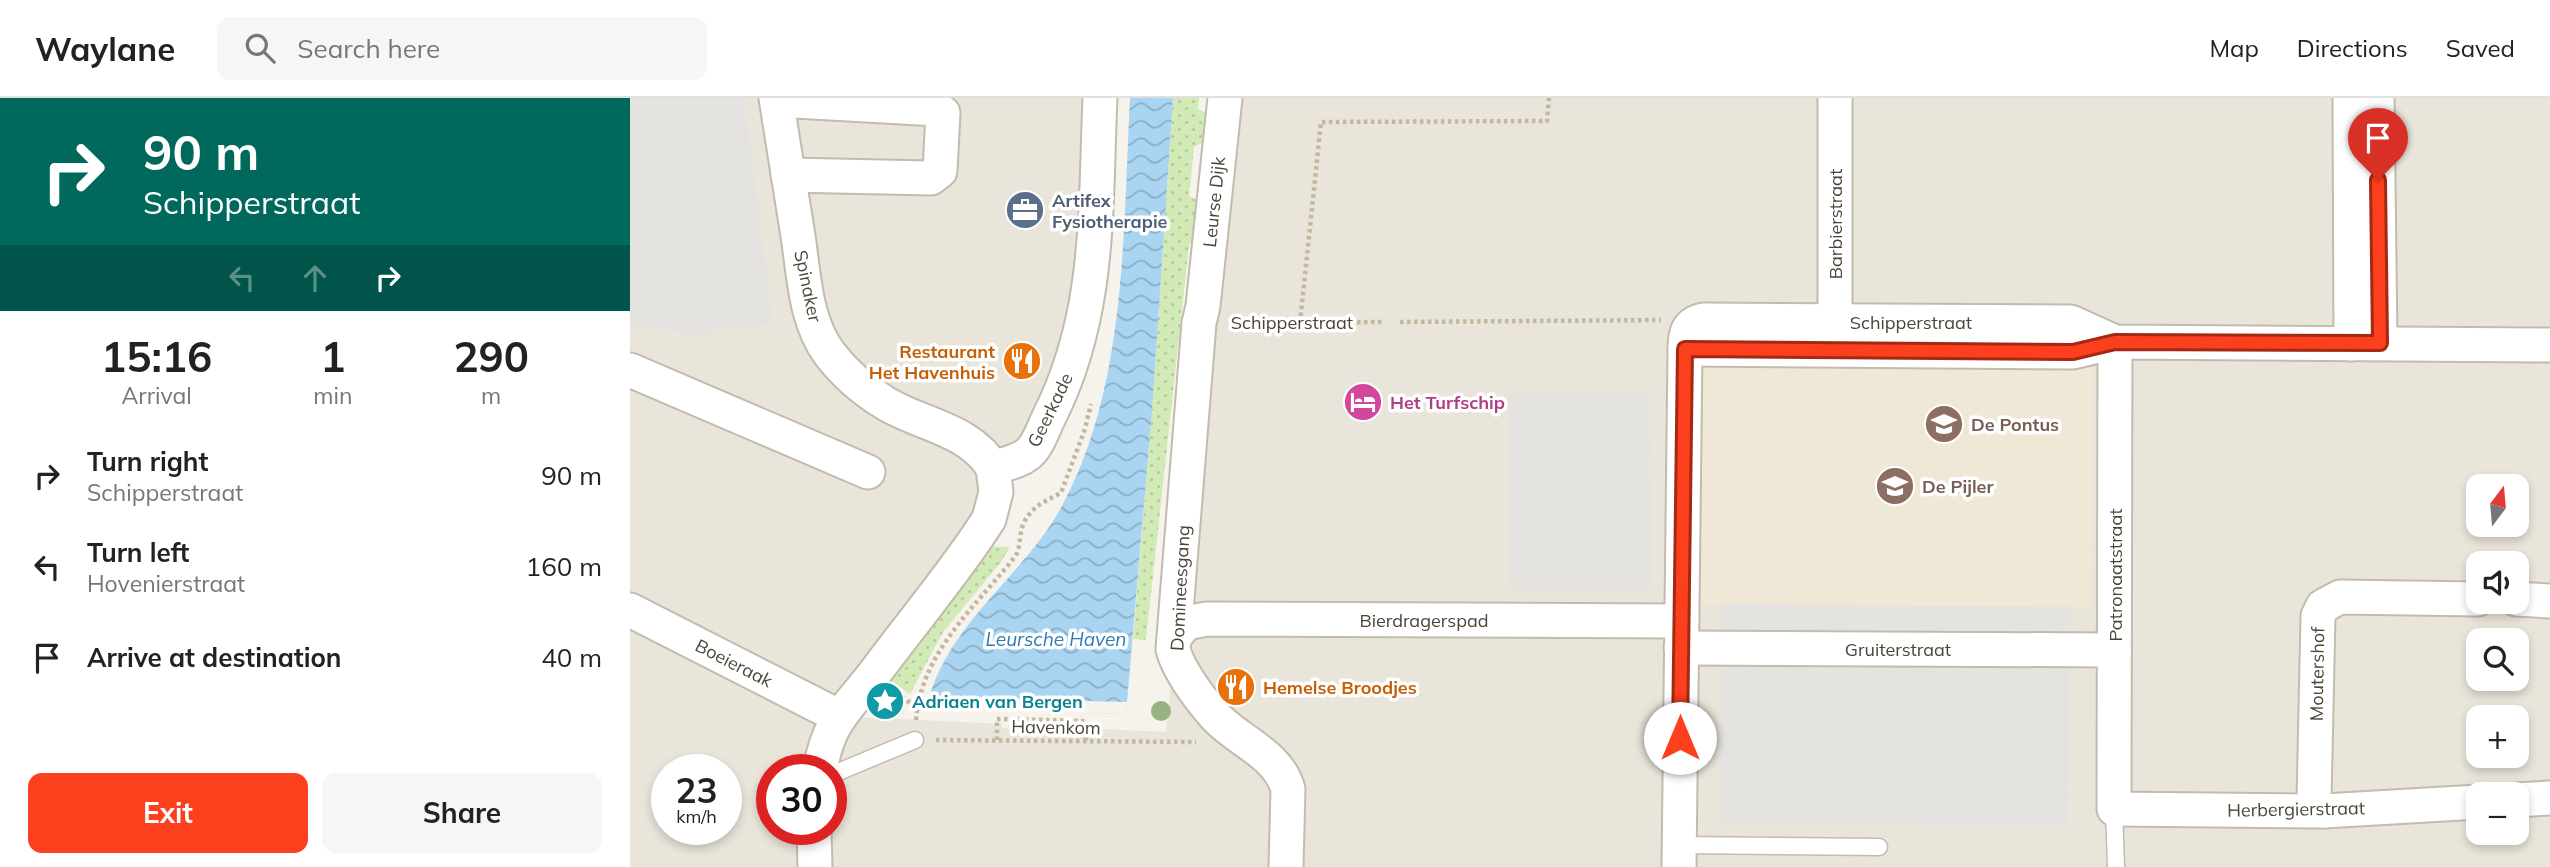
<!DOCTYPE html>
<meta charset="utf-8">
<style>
body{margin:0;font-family:Mulish,sans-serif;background:#f6f6f6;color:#222;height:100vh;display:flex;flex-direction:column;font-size:26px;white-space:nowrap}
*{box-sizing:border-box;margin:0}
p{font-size:23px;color:#767676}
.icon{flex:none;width:38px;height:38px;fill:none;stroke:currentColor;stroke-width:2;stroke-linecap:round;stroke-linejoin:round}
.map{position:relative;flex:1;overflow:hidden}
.panel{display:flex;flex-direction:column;background:#fff;width:630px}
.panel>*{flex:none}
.hud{background:#00695c;color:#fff;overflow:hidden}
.needle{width:46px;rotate:16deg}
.buttons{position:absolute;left:1836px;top:376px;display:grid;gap:14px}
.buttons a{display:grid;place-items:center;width:63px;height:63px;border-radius:14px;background:#fff;box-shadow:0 4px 10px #0003;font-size:35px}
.speed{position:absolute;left:21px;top:656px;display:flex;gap:14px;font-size:35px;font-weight:700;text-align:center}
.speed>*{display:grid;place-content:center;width:91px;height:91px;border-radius:50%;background:#fff;box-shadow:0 4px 10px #0003;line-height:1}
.speed small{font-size:18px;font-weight:400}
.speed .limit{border:10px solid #d22;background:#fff;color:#111}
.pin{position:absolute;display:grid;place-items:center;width:60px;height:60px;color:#fff;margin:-72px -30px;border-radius:50% 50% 50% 0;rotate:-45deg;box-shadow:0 0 7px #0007}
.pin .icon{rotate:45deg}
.me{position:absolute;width:77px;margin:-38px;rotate:0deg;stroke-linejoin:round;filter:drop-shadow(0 0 5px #0008)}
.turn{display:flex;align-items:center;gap:24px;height:147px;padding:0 28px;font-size:32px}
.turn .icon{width:91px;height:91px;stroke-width:2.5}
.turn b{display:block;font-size:49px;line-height:60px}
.lanes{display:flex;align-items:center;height:66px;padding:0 28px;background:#0003;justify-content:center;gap:35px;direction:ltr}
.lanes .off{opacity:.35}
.eta{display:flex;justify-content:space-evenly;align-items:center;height:119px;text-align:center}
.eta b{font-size:42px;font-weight:700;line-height:49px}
.cta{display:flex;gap:14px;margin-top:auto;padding:14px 28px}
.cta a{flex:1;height:80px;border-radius:14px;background:#fc3f1d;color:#fff;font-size:28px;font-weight:700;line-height:80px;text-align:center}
.cta a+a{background:#f6f6f6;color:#222}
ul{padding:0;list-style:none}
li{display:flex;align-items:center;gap:21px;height:91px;padding:0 28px}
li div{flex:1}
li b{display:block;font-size:26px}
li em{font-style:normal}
header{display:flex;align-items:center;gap:42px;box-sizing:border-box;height:98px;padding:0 35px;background:#fff;border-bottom:2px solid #e0e0e0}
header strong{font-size:33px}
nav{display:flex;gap:38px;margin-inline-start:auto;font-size:24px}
.search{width:490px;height:63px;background:#f6f6f6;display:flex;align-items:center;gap:18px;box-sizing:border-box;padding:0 24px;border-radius:14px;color:#767676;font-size:26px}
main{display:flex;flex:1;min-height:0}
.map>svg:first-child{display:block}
.residential{fill:#eae5da;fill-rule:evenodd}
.education{fill:#efe8d6}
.grass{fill:url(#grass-dots)}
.parking{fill:#e5e3e0}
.water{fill:url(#water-waves)}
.pier{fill:#f6f3ec}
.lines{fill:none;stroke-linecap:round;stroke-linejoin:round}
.lane-casing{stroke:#c2bbae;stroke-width:19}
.street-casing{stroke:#c2bbae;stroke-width:37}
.path{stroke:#c4b79f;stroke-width:4.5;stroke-dasharray:3.5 3.5;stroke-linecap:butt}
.lane{stroke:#fff;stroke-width:16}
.street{stroke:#fff;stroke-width:33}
.tree{fill:#97b381}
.route-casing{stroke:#a42913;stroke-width:18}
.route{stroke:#fc3f1d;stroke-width:12}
.labels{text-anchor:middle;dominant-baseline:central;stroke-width:7;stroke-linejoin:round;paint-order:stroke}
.service-label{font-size:18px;font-weight:bold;fill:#4e5e75;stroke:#fff;text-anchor:start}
.street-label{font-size:18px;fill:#4b4439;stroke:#fff}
.food-label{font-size:18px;font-weight:bold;fill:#c56008;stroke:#fff;text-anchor:end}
.hotel-label{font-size:18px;font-weight:bold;fill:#b23c85;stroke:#fff;text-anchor:start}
.education-label{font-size:18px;font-weight:bold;fill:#785e54;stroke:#fff;text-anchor:start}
.culture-label{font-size:18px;font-weight:bold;fill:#0d838f;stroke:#fff;text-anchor:start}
.water-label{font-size:19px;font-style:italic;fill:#2e7ab2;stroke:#fff}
</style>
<header>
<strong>Waylane</strong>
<div class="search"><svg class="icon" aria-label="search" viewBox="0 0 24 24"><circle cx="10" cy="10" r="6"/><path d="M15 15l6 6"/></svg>Search here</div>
<nav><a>Map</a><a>Directions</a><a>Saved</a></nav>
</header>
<main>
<section class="panel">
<div class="hud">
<div class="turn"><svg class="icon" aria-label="right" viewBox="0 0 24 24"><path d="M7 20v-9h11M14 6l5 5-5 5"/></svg><div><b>90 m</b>Schipperstraat</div></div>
<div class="lanes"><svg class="icon off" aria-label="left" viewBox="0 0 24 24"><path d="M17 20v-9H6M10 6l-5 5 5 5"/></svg><svg class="icon off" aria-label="ahead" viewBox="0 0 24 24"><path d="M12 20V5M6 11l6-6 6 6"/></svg><svg class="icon" aria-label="right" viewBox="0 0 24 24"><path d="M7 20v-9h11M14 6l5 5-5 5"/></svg></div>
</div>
<div class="eta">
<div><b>15:16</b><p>Arrival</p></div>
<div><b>1</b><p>min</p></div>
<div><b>290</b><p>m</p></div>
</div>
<ul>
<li><svg class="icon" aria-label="right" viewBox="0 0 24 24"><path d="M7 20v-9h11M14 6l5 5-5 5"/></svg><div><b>Turn right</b><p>Schipperstraat</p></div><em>90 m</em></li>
<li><svg class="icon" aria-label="left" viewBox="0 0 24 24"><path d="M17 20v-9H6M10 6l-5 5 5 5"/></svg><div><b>Turn left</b><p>Hovenierstraat</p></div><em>160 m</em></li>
<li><svg class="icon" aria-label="arrive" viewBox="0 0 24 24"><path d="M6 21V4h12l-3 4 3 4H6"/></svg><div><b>Arrive at destination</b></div><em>40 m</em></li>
</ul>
<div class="cta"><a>Exit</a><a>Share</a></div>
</section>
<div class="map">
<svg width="1920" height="769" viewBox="0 0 1920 769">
<defs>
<pattern id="grass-dots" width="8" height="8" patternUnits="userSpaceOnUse" patternTransform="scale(1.75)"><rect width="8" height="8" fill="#d2eab5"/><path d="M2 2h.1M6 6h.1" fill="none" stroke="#b6ca9c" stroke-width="1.8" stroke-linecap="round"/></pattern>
<pattern id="water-waves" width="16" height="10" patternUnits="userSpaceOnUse" patternTransform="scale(1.75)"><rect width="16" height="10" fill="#a9d4f2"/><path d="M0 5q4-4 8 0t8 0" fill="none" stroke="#8caec5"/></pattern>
</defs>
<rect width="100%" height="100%" fill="#f6f3ec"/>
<path class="residential" d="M0,0H470L462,174L401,353L351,433L209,618L536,634L595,0H1920V769H0ZM1848,388H1886V427H1848ZM1848,466H1886V504H1848ZM1848,542H1886V581H1848ZM1848,620H1886V658H1848ZM37,672H96V732H37ZM142,672H201V732H142ZM1848,696H1886V735H1848Z"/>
<path class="education" d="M1069,267L1462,270L1461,509L1067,506Z"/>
<g class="grass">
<path d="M543,0H569L568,11L580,17L578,42L564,49L559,98L571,104L568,138L559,147L516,542L503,541L522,313Z"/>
<path d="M353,448L380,449L371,464L313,534L280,596L256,578Z"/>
</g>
<g class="parking">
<path d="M0,0H114L143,225L69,236L22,232L0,227Z"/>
<path d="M1020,296L1021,491H878V297Z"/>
<path d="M1090,506L1440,509L1438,729L1089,726Z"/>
</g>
<path class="water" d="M500,0H543L522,313L496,616L452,615L451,631L372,630V613L296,612C314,526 394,480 433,406C497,286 493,132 500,0Z"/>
<path class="pier" d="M343,600L497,604L496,616L452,615L451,631L372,630V614L343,613Z"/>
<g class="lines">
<g class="lane-casing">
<g id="lane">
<path d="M201,677L285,642"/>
<path d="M1484,711L1486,769"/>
<path d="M1049,747L1249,749"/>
</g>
</g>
<g class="street-casing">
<g id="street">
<path d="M146,0C153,46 161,92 168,138C174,177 175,222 199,255C214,275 234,292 255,305C291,327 340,331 363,370"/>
<path d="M595,0L573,208L569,225L543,551C548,572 572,604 587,620C610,644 648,656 658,691L656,769"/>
<path d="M1205,0V246"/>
<path d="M1720,0L1721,246"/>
<path d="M1747,0L1750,245"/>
<path d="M147,2L307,11L313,15L310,73L301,80L158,77"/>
<path d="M1485,244L1441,224L1074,222C1057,225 1055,236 1055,251L1443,254L1485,244L1920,247"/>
<path d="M1485,244L1484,711L1694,713L1848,704"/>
<path d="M0,272L238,374"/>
<path d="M1886,501L1920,503"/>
<path d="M0,512L208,618"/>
<path d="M544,540L556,525L577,521L1052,523"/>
<path d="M1051,550L1484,552"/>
<path d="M190,672C199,620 218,611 247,572C284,522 326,473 359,421L366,394L363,370C374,366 388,364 398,356C408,348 413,331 419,319C471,216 465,112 470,0"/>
<path d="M1886,702L1920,700"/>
<path d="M1694,713L1684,703L1688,518L1693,508L1710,499L1848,501"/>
<path d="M184,732L185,769"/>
<path d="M1049,769L1055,251"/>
</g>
</g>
<g class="path">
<path d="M770,224L1031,222"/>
<path d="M601,225L754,224"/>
<path d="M670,225L691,24L917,23L919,0"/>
<path d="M266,594L288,611"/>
<path d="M286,622C291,555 345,509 384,460C390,453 389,443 391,434C395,413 412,404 431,395L455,331L461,306"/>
<path d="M306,642L566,644"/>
<path d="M367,642V621H376L456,623V643"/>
</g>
<use href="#lane" class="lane"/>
<use href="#street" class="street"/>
</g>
<circle class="tree" cx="531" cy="613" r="10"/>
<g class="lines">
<g class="route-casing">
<path id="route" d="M1050,640L1055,251L1443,254L1485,244L1750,245L1748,82"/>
</g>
<use href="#route" class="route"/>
</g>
<defs>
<g id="office-disc" transform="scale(2.0125)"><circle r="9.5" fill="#5c6f8a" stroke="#fff"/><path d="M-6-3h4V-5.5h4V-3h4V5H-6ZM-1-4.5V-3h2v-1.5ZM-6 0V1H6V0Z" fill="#fff"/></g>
<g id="restaurant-disc" transform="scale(2.0125)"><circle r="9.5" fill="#e8710a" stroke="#fff"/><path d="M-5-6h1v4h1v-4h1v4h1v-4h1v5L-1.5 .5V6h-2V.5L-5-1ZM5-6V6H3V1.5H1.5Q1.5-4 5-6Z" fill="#fff"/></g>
<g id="hotel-disc" transform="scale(2.0125)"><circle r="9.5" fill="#d1479c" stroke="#fff"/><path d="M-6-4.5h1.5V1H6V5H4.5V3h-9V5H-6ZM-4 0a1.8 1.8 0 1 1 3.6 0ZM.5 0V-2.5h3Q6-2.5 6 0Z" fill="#fff"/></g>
<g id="school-disc" transform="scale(2.0125)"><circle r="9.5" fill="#8d6e63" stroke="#fff"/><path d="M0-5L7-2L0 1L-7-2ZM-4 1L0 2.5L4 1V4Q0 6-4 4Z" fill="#fff"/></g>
<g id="sight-disc" transform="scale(2.0125)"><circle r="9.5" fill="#0f9aa8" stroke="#fff"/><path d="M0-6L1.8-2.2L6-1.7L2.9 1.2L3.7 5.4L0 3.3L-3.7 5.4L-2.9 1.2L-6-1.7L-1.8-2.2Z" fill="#fff"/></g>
</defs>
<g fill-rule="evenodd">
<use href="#office-disc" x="395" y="112"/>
<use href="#restaurant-disc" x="392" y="263"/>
<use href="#hotel-disc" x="733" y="304"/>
<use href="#school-disc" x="1314" y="326"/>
<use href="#school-disc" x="1265" y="388"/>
<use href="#restaurant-disc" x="606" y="589"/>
<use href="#sight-disc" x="255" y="603"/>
</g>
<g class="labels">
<g class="service-label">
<text x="422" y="102">Artifex<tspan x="422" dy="21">Fysiotherapie</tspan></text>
</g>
<g class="street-label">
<text transform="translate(584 104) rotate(-84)">Leurse Dijk</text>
<text transform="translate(1205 126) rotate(-90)">Barbierstraat</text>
<text transform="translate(178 188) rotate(78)">Spinaker</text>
<text x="662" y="224">Schipperstraat</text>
<text x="1281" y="224">Schipperstraat</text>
<text transform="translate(420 312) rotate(-64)">Geerkade</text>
<text transform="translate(1485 477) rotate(-90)">Patronaatstraat</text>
<text transform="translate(550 490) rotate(-87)">Domineesgang</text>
<text x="794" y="522">Bierdragerspad</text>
<text x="1268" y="551">Gruiterstraat</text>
<text transform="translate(104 565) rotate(27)">Boeieraak</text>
<text transform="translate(1687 576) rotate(-89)">Moutershof</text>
<text transform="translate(426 629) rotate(1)">Havenkom</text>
<text transform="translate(1666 711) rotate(-1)">Herbergierstraat</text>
</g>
<g class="food-label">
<text x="365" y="253">Restaurant<tspan x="365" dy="21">Het Havenhuis</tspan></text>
<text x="633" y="589" text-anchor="start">Hemelse Broodjes</text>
</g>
<g class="hotel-label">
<text x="760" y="304">Het Turfschip</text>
</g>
<g class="education-label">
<text x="1341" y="326">De Pontus</text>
<text x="1292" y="388">De Pijler</text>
</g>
<g class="culture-label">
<text x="282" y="603">Adriaen van Bergen</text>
</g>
<g class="water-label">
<text x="426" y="541">Leursche Haven</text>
</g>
</g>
</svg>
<div class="buttons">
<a><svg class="needle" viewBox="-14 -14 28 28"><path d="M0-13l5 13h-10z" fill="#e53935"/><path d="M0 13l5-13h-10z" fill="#767676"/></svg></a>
<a><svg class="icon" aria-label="sound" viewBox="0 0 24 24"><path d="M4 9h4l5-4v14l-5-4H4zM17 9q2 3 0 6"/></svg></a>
<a><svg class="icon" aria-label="search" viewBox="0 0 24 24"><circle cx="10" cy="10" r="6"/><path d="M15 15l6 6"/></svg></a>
<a>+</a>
<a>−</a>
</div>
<div class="speed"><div>23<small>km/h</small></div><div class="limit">30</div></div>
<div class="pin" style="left:1748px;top:82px;background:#d93025"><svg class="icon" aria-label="arrive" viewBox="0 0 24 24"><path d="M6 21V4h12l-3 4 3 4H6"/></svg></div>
<svg class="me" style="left:1050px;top:640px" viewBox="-20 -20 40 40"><circle r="19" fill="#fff"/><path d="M0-13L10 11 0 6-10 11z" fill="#fc3f1d"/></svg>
</div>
</main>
